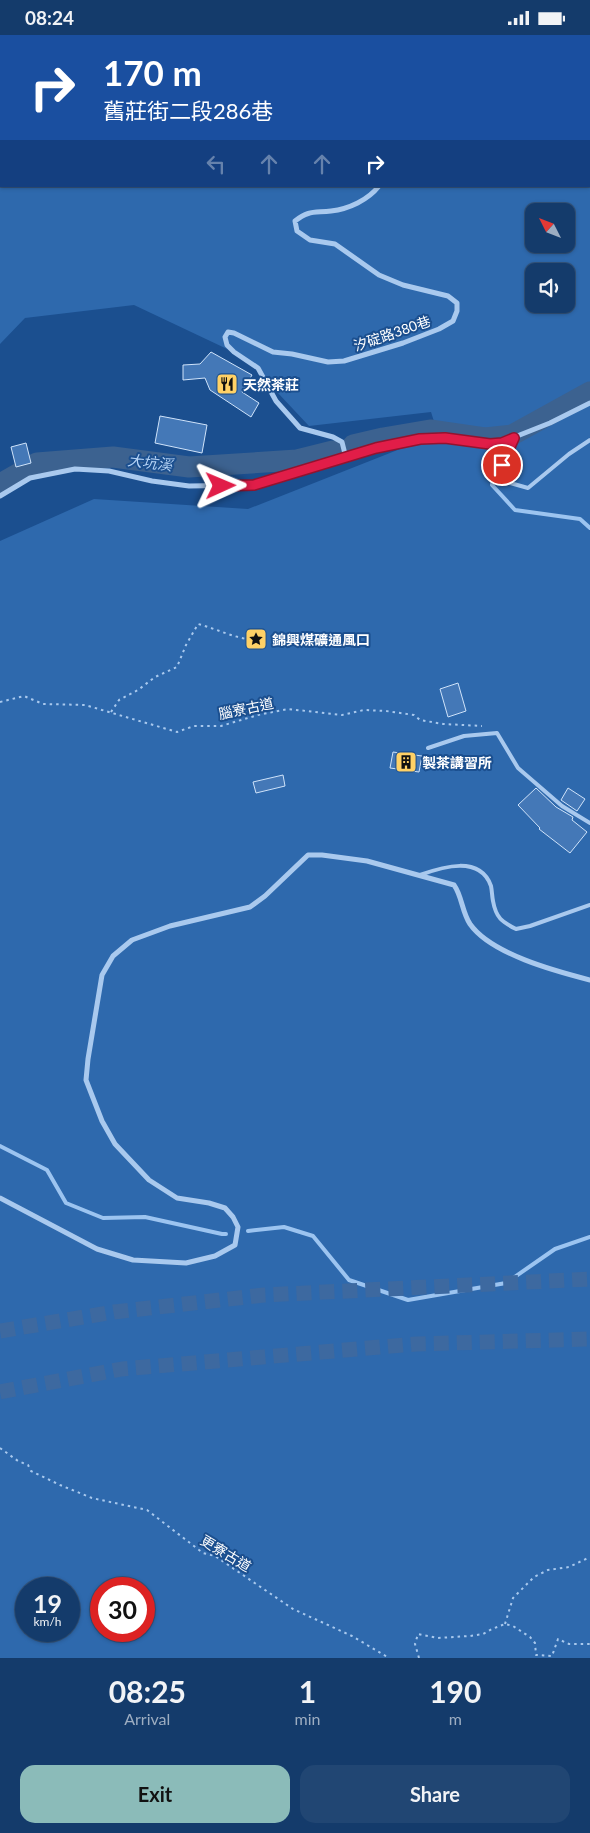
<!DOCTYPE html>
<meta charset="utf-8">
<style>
body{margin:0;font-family:Lato,"Noto Sans TC",sans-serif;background:#214673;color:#f1f3f6;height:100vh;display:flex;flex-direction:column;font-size:19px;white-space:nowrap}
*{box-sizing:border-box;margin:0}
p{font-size:16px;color:#9dadc1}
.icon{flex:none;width:28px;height:28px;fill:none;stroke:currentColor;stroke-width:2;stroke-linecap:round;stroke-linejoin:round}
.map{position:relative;height:1623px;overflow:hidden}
.side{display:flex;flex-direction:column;background:#143b6b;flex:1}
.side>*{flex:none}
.guide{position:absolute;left:0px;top:0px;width:590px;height:152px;box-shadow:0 1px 4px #0004,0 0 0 1px #33557e;background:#1a4fa0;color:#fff;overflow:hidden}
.needle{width:32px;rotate:312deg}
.buttons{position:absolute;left:525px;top:168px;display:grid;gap:10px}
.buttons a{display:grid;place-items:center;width:50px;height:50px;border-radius:10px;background:#143b6b;box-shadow:0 1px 4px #0004,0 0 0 1px #33557e;font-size:25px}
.speed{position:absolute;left:15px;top:1542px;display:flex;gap:10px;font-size:25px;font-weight:700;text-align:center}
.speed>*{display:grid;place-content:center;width:65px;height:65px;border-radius:50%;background:#143b6b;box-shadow:0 1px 4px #0004,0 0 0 1px #33557e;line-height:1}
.speed small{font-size:12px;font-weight:400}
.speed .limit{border:8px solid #d22;background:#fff;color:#111}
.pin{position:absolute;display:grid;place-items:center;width:42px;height:42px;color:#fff;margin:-21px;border:2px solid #fff;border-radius:50%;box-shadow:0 1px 5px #0007}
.me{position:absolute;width:55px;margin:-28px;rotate:89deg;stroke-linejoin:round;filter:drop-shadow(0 0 4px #0008)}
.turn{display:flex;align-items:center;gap:18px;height:105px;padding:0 20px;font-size:22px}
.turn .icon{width:65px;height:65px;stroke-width:2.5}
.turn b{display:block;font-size:35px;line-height:42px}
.lanes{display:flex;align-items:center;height:48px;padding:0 20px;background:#0003;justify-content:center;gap:25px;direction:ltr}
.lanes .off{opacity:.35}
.eta{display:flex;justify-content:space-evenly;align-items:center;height:85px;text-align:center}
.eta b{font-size:30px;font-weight:700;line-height:35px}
.action{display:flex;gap:10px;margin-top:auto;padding:10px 20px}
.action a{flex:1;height:58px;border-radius:15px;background:#8bbbb9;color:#111;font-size:20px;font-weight:700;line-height:58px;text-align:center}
.action a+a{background:#214673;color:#f1f3f6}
.status{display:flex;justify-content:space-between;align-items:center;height:35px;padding:0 25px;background:#143b6b;direction:ltr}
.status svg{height:14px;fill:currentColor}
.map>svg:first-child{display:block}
.green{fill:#2e69ad;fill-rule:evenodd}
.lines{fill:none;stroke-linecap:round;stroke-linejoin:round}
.stream{stroke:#9cc4f0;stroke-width:4}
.river{stroke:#3c6290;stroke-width:21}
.building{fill:#4478b7;stroke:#cfe3fa}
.motorway-tunnel{stroke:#3d69a0;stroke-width:15;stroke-dasharray:15 8;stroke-linecap:butt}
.path{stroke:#a9c9ee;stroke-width:2;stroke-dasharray:2.5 4;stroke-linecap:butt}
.service{stroke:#a9c9ee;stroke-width:4}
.minor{stroke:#a9c9ee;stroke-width:5}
.route-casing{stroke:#92132f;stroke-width:12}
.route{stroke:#e11d48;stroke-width:9}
.labels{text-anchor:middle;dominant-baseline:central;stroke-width:4;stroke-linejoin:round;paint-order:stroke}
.street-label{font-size:14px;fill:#fff;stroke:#1b4f8f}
.poi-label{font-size:14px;font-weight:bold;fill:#fff;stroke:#1b4f8f;text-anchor:start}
.water-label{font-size:15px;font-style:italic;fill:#b5d3f5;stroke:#1b4f8f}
</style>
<div class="status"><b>08:24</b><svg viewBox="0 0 49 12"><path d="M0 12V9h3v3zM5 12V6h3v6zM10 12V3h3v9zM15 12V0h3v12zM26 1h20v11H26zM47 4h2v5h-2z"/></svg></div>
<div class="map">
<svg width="590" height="1623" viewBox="0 0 590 1623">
<rect width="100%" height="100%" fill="#1b4f8f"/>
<path class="green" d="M40,0H590V1623H0V506L94,464L248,474L438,399L431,377L309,391L244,322L134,270L25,283L0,309V77L1,75V151H589V1ZM534,176H566V209H534ZM534,236H566V269H534ZM26,1554H69V1596H26ZM101,1554H144V1596H101Z"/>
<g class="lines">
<g class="stream">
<path d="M499,402V401"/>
<path d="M497,419L492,450L515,475L580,484L590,493"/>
<path d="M0,1111L47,1135L66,1168L103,1183L145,1182L222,1199H226"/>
<path d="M248,1196L284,1192L313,1201L349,1245L408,1265L506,1248L555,1214L590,1202"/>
</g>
<g class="river">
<path d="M353,410L383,403L430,395L485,403L512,400L590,357"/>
<path d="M0,449L37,428L113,422L189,432L297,425L333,416"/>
</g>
</g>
<g class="building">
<path d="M211,317L252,340L242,357L259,368L251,382L210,355L205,343L183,345V330L200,329Z"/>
<path d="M160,381L207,390L202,418L155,408Z"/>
<path d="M26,408L31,428L16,432L11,412Z"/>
<path d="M458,648L466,676L448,682L440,654Z"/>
<path d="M393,717L422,721L419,737L390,733Z"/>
<path d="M283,740L285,751L256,758L253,747Z"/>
<path d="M536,753L556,772L573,782L572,785L587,797L570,818L539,794L540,793L518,770Z"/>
<path d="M568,753L585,764L577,776L561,765Z"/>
</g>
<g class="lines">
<g class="motorway-tunnel">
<path d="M0,1296L114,1277L264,1260L590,1244"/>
<path d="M0,1357L122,1334L416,1309L590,1304"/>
</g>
<g class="path">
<path d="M0,667L24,661L43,669L85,670L177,697L194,691H221L258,680L288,674L342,680L364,675L386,676L414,680L420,685L443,689L482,691"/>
<path d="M111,677L119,665L138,655L155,642L177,632L186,610L198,589C217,594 234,603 253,605"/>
<path d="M0,1413L18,1426L28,1430L31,1436L60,1450L92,1463L147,1475L203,1518L215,1521L293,1574L352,1601L389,1623"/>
<path d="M505,1589L513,1563L534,1542L548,1535L569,1532L590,1522"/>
<path d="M419,1623L415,1609L418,1599L438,1603L470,1601L483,1599L492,1594L505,1589L513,1591L530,1602L535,1608L536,1620L552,1621L558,1604L569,1609H590"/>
</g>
<g class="service">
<path d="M514,403L502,431L503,446L528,453L569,419L590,405"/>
<path d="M428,713L464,701L497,698L518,733L562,771L590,788"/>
<path d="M420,840C442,832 480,820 491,851C492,856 492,861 493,866C496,883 502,887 516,894L530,891L590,870"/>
</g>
<g class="minor">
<path d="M563,1L565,0"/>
<path d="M346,423L342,407L333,402L300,393L276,366L258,333L234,317L227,310L225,302L228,297L234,298L273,317L292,319L328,327L344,326L403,308L439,294L453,286L457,276V268L448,261L403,250L379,240L335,209L310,205L297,196L295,186C309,175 314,178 331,176C349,174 368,165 379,151"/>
<path d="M0,461L30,443L75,434L109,436L152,446L189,451L254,450L376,413L420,404L445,403L490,409L502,407L550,388L590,368"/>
<path d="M0,1163L97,1214L133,1225L186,1228L215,1221L235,1210L238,1192L233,1182L225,1173L209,1168L177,1163L149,1145L115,1109L102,1086L86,1045L88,1024L102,940L113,921L132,905L170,891L250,872L265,861L308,820H322L367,826L454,850C462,861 462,877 470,889C491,919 555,936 590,945"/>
</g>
</g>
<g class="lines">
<g class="route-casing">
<path id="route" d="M221,451L254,450L376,413L420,404L445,403L490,409L502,408L514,403L502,430"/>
</g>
<use href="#route" class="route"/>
</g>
<defs>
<g id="restaurant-square" transform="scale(1.125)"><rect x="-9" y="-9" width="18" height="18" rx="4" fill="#ffd166" stroke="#1b4f8f"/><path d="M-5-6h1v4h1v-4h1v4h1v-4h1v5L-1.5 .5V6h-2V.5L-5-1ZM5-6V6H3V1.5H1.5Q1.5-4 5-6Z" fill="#111"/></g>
<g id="sight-square" transform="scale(1.125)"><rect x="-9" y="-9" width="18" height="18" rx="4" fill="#ffd166" stroke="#1b4f8f"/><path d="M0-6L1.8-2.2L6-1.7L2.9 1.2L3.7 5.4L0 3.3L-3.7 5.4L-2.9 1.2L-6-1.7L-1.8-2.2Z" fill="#111"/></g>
<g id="building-square" transform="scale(1.125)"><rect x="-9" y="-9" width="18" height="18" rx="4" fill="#ffd166" stroke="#1b4f8f"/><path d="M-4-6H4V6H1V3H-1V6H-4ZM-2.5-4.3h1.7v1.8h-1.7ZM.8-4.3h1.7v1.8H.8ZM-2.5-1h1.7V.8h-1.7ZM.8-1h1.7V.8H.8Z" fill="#111"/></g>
</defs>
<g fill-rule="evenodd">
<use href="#restaurant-square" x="227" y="349"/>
<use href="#sight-square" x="256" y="604"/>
<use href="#building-square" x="406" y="727"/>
</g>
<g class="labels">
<g class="street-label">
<text transform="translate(392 298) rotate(-19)">汐碇路380巷</text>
<text transform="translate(246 673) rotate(-12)">腦寮古道</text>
<text transform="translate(226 1518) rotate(31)">更寮古道</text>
</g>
<g class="poi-label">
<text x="243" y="349">天然茶莊</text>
<text x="272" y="604">錦興煤礦通風口</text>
<text x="422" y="727">製茶講習所</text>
</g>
<g class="water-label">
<text transform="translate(150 427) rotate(7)">大坑溪</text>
</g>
</g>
</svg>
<div class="buttons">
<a><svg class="needle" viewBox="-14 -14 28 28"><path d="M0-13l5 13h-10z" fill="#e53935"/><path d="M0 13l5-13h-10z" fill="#9dadc1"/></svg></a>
<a><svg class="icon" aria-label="sound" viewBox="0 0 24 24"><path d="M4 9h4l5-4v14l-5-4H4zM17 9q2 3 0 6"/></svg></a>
</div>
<div class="speed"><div>19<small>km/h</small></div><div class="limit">30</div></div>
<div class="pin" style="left:502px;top:430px;background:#d93025"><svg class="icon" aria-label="arrive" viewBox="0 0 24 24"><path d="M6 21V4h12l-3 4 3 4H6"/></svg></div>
<svg class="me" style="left:221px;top:451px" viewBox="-20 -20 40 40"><path d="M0-17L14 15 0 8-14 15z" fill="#e11d48" stroke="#fff" stroke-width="4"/></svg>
<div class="guide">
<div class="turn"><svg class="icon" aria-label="right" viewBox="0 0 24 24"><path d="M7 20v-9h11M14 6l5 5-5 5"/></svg><div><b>170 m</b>舊莊街二段286巷</div></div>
<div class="lanes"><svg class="icon off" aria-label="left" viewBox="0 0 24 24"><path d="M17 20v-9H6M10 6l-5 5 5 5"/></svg><svg class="icon off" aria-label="ahead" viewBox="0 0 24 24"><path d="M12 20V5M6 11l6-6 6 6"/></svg><svg class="icon off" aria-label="ahead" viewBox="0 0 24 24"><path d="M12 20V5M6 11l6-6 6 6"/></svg><svg class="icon" aria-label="right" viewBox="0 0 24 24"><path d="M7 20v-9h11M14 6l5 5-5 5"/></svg></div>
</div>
</div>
<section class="side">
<div class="eta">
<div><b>08:25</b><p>Arrival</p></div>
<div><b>1</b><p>min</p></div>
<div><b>190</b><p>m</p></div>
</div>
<div class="action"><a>Exit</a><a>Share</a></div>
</section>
